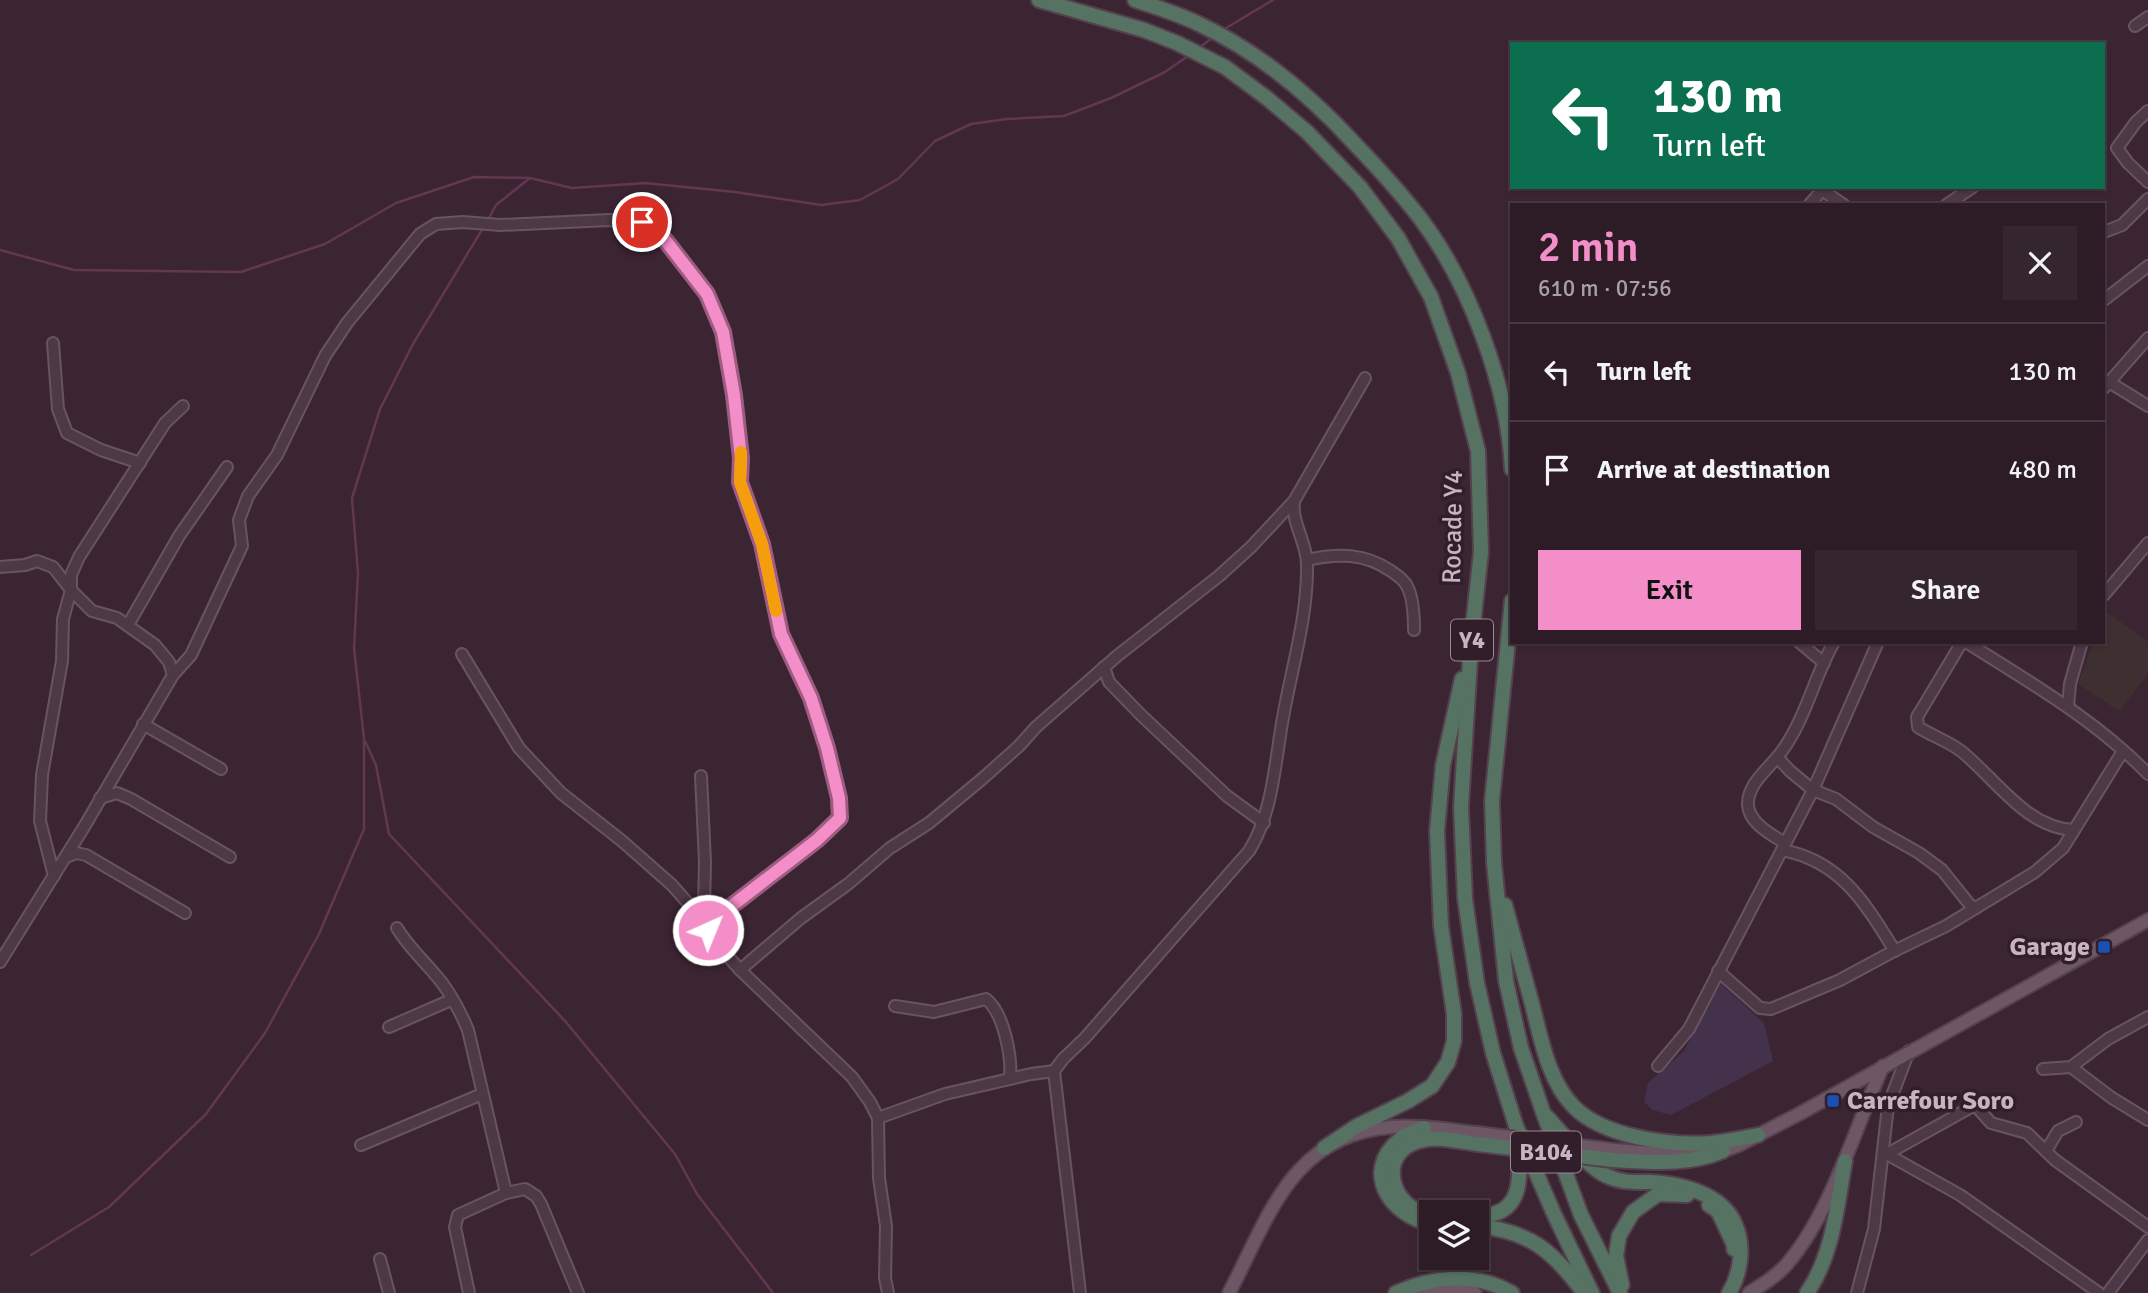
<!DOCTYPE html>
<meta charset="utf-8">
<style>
body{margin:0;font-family:Signika,sans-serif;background:#35252e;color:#f1f3f6;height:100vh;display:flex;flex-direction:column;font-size:26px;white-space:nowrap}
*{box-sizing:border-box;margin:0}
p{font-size:23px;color:#a7a1a7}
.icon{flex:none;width:38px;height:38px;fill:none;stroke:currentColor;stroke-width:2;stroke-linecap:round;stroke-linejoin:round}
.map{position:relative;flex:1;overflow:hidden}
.sheet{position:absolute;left:1510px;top:203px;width:595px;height:441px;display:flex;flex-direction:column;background:#2d1c26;border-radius:0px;box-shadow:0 2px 5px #0004,0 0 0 2px #483a43}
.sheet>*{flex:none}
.top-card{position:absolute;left:1510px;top:42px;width:595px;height:147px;border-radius:0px;box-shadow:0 2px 5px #0004,0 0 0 2px #483a43;background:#0b6e4f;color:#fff;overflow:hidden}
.fabs{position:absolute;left:1419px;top:1200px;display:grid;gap:14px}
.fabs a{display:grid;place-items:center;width:70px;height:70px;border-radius:0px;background:#2d1c26;box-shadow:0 2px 5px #0004,0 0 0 2px #483a43;font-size:35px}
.pin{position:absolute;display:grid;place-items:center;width:60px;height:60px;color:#fff;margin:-30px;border:4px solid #fff;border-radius:50%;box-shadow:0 2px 7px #0007}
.me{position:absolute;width:77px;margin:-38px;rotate:44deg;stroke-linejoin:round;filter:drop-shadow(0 0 5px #0008)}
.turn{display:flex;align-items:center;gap:24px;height:147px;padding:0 28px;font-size:32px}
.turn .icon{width:91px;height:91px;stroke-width:2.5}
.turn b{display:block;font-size:49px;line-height:60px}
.round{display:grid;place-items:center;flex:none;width:74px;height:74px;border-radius:0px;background:#35252e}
.headline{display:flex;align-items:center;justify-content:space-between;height:119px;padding:0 28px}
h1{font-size:42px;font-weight:600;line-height:52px;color:#f48ec9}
.button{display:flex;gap:14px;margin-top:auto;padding:14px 28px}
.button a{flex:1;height:80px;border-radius:0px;background:#f48ec9;color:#111;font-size:28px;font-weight:600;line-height:80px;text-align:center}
.button a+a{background:#35252e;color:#f1f3f6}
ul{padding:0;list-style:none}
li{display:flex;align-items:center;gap:21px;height:98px;padding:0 28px;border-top:2px solid #483a43}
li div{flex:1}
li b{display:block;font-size:26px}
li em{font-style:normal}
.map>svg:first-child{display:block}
.medical{fill:#3e3031}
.green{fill:#44324c}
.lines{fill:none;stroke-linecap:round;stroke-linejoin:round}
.stream{stroke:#613751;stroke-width:2.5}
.minor-casing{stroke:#685460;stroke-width:14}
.major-casing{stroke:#56424e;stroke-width:16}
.highway-casing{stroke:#55414d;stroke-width:18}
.minor{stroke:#4d3845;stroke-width:10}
.major{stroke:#6d5764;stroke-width:12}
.highway{stroke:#567262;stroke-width:14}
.major-bridge-casing{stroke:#56424e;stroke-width:16;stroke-linecap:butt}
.highway-bridge-casing{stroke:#55414d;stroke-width:18;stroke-linecap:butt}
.major-bridge{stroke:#6d5764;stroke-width:12}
.highway-bridge{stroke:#567262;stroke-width:14}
.route-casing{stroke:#9f5c83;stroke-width:18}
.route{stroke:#f48ec9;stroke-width:12}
.slow{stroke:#f59e0b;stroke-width:12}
.transit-dot{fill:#1a4fb4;stroke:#321e2a;stroke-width:2.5}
.labels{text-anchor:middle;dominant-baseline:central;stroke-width:7;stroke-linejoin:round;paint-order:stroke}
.shield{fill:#321e2a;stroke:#9b8793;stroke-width:2}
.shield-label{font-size:24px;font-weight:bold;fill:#c8b4c0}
.street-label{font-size:26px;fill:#c8b4c0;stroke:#321e2a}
.poi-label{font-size:26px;font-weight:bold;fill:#c8b4c0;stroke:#321e2a;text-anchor:end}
</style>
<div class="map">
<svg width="2148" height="1293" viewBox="0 0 2148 1293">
<rect width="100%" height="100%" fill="#3c2533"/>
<path class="medical" d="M2106,612L2148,641V674L2119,711L2078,684L2094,642H2104V619Z"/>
<path class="green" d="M1721,984L1764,1023L1773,1061L1671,1115L1653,1110L1644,1102L1648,1083L1684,1051Z"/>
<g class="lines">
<g class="stream">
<path d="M1221,31L1273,0"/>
<path d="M1199,48L1213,37"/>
<path d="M488,220L496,205L530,178"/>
<path d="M0,250L74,270L241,272L325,244L396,203L474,177L530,178L572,188L645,183L735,192L821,205L860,200L898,179L935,141L971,124L1007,119L1064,116L1111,98L1165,72L1188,56"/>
<path d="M365,741L376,765L389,834L565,1021L675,1154L697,1194L773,1293"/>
<path d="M31,1255L109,1207L206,1114L265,1033L319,934L364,829V739L354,648L358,573L352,498L380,409L413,344L483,228"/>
</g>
<g class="minor-casing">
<g id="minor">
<path d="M2135,26L2148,17"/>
<path d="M2148,111L2136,122L2117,148L2128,163L2148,182"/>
<path d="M1822,190L1844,205"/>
<path d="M1809,205L1825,187"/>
<path d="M1946,205L1973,187"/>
<path d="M2104,232L2122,225L2148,199"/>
<path d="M2104,300L2148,266"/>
<path d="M53,343L58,409L67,433L101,450L140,463"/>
<path d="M2109,382L2148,406"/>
<path d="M2104,388L2148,338"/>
<path d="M1307,560C1338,553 1365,553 1391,571C1397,575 1404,580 1407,586C1413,597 1414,618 1414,630"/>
<path d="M0,567L25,565L37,561L53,567L71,590L63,619L62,661L42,775L40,821L54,876"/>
<path d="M2104,595L2148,543"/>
<path d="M128,625L179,536L227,467"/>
<path d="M1799,642L1824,663"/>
<path d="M1962,642L1917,717L1918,727C1932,736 1948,741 1961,751C1996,779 2026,828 2074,830"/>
<path d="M1966,642C2029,682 2096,720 2148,774"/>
<path d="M462,654L519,748L561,793L622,841L672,885L707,925"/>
<path d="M1104,667L1109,682L1141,715L1227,796L1264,823"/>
<path d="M173,675L169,662L155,645L117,618L92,611L71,590V575L79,557L165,423L183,406"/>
<path d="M2068,707L2070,684L2082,642"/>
<path d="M143,724L221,769"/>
<path d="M1777,757L1790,771L1813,790L1836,799L1873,827L1919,853L1942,870L1970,905L1976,908"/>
<path d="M701,776L705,862L704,906L710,923"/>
<path d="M100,798L117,793L131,799L230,857"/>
<path d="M1785,843C1772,835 1749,823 1748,805C1747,783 1771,767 1782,751C1806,718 1814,677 1834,642"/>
<path d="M1782,850C1841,861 1865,903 1895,951"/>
<path d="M66,857L76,853L86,855L185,913"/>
<path d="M397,928C407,945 420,957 433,972C447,987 460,1011 468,1030L506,1193"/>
<path d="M0,962L84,827L173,675L191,655L242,546L239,520L248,496L277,455L325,356L347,323L420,234L436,224L463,222L500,225L609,220L642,221L659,232L707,294L723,333L734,395L741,458L740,482L762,544L781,634L812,698L827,748L839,798L840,818L817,840L707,925L720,947L740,970L852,1077L870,1102L878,1118L879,1178L886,1226L885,1278L888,1293"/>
<path d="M740,970L801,918L848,884L890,848L929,823L982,779L1019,746L1036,727L1117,656L1219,576L1251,547L1294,501L1365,378"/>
<path d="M1718,971L1760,1008L1771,1009L1840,980L1892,952L1946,926L2035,872L2063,848L2123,751"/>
<path d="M895,1006L934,1012L986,999C1004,1013 1012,1057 1010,1079"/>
<path d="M389,1027L451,1000"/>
<path d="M1658,1066L1689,1029L1813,790L1878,642"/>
<path d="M2071,1067L2112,1098L2148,1120"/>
<path d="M2043,1069L2071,1067L2108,1039L2148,1017"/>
<path d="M878,1118L945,1094L1031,1074L1054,1071"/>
<path d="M361,1145L482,1094"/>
<path d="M2046,1151L2058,1131L2076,1122"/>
<path d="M1883,1152L1960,1195L2099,1293"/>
<path d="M1887,1154L1975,1105L1991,1123L2027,1133L2055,1160L2148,1227"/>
<path d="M380,1259L389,1293"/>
<path d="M469,1293L455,1227L458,1215L506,1193L525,1189L536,1196L541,1204L578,1293"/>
<path d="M1080,1293L1054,1071L1063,1059L1085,1038L1249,851C1274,811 1275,758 1284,712C1293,663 1308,614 1307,564C1307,543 1291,522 1294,501"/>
<path d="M1857,1293L1874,1229L1888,1106L1909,1051"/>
<path d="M2108,1293L2148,1240"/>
</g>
</g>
<g class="major-casing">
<g id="major">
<path d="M1614,1150L1663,1154L1689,1153L1723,1151L1739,1145L1799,1114L2148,920"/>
<path d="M1229,1293C1269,1217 1291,1135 1391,1127C1420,1125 1449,1130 1477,1133"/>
<path d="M1423,1293L1447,1289L1475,1293"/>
<path d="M1749,1293C1762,1285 1777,1276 1787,1264C1831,1213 1855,1128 1883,1066"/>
</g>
</g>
<g class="highway-casing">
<g id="highway">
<path d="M1039,0L1144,30L1177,43L1225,67L1268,99L1307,132L1360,187L1398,238L1431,297L1458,373L1478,451L1481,552L1471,644L1461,807L1465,899L1477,983L1493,1053L1516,1126L1554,1214L1592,1293"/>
<path d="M1135,0C1156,7 1179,14 1199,24C1259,52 1310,95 1354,143C1377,167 1400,192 1420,218C1470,284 1508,387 1512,469"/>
<path d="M1512,601L1492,801L1494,863L1506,981L1521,1048L1543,1112L1581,1215L1620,1293"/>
<path d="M1505,905C1514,938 1523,971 1532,1004C1541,1038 1548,1081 1574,1107C1604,1137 1670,1146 1711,1143C1727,1141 1743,1138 1758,1135"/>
<path d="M1546,1116C1563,1133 1586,1167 1607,1176C1622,1183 1634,1182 1650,1182C1674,1183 1696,1188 1716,1201C1729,1211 1735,1220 1739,1236C1743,1254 1739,1277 1729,1293"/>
<path d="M1424,1128C1415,1131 1407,1134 1399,1140C1361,1172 1390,1216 1432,1224"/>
<path d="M1324,1148L1357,1126L1408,1101L1432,1086L1448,1062L1454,1041V1014L1441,926L1437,831L1443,765L1462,679"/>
<path d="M1613,1160C1652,1162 1687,1166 1723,1151"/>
<path d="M1709,1205L1718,1211L1734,1245V1249"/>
<path d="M1432,1214C1391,1212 1375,1153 1419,1141C1437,1135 1459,1142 1478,1144"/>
<path d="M1477,1216C1527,1216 1520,1173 1517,1138"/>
<path d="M1477,1226C1530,1231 1553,1251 1584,1293"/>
<path d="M1622,1285L1616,1256L1619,1236L1633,1212L1658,1194L1687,1195"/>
<path d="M1396,1293C1434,1276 1475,1272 1512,1293"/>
<path d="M1807,1293C1833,1255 1837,1206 1845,1161"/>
</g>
</g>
<use href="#minor" class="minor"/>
<use href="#major" class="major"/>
<use href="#highway" class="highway"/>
<g class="major-bridge-casing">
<path id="major-bridge" d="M1477,1133L1614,1150"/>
</g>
<g class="highway-bridge-casing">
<path id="highway-bridge" d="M1478,1144L1613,1160"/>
</g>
<use href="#major-bridge" class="major-bridge"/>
<use href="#highway-bridge" class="highway-bridge"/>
</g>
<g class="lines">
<g class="route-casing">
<path id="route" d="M642,222L659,232L707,294L723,332L734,395L741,458L740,482L762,544L781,634L811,698L827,748L839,798L840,818L817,840L707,925L708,930"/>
</g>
<use href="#route" class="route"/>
<path class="slow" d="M741,452L740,482L762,544L776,611"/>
</g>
<g class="transit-dot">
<rect x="2097" y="940" width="14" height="14" rx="3.5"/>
<rect x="1826" y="1094" width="14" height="14" rx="3.5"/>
</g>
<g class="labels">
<g class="shield">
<rect x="1451" y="619.5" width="42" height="41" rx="5"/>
<rect x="1511" y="1131.5" width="70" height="41" rx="5"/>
</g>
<g class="shield-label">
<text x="1472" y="640">Y4</text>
<text x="1546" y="1152">B104</text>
</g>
<g class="street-label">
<text transform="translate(1453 527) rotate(-89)">Rocade Y4</text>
</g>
<g class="poi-label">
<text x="2090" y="947">Garage</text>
<text x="1847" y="1101" text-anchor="start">Carrefour Soro</text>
</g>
</g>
</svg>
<div class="fabs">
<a><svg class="icon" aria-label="layers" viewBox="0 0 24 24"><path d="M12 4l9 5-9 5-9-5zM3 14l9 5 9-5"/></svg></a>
</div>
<div class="pin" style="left:642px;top:222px;background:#d93025"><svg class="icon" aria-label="arrive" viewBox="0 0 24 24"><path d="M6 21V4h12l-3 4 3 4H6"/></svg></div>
<svg class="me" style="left:708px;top:930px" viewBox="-20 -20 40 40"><circle r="17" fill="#f48ec9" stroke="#fff" stroke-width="3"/><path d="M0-11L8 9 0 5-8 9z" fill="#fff"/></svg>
<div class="top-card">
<div class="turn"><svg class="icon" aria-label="left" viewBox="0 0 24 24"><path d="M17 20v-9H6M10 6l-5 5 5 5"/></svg><div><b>130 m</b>Turn left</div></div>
</div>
<section class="sheet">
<div class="headline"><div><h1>2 min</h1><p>610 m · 07:56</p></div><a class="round"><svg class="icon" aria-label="close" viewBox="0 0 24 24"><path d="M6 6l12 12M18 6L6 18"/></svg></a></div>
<ul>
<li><svg class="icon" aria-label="left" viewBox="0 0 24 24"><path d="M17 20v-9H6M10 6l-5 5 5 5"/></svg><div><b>Turn left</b></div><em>130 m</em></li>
<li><svg class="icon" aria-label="arrive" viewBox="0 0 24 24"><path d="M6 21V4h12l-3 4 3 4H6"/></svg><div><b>Arrive at destination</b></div><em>480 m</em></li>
</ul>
<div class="button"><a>Exit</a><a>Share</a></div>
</section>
</div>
